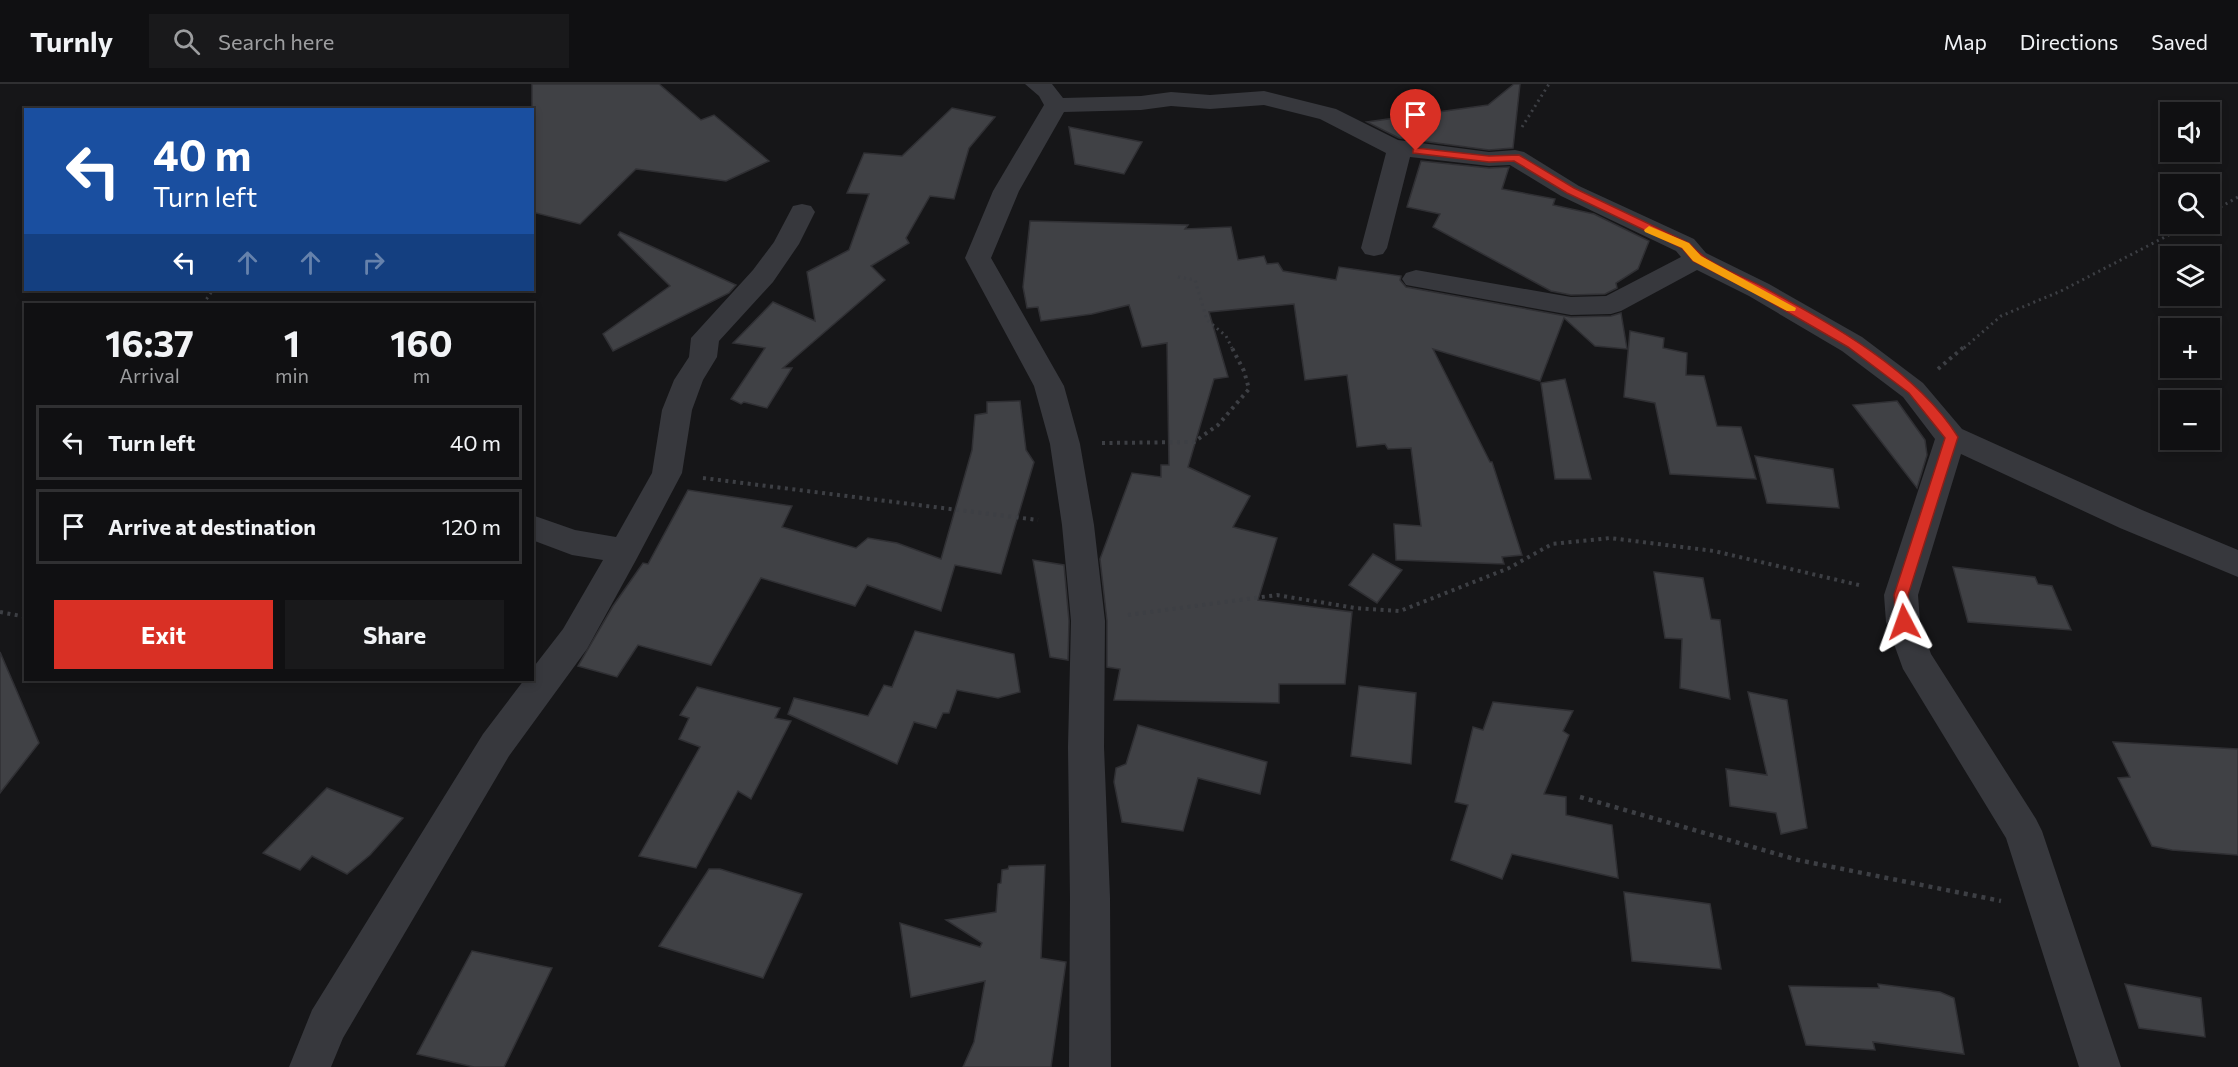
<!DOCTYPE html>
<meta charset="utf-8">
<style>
body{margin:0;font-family:Commissioner,sans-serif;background:#19191b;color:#f1f3f6;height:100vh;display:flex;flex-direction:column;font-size:22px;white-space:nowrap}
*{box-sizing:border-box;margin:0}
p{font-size:20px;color:#9c9d9f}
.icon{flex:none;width:33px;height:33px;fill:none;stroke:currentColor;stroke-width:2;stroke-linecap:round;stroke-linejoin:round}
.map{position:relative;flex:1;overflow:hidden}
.panel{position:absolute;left:24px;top:219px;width:510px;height:378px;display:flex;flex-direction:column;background:#101012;border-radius:0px;box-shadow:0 3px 9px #0003,0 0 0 2px #303032}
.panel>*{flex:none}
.hud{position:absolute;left:24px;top:24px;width:510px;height:183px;border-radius:0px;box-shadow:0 3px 9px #0003,0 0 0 2px #303032;background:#1a4fa0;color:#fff;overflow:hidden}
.buttons{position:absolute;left:2160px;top:18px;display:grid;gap:12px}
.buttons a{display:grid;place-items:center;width:60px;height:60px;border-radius:0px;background:#101012;box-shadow:0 3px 9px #0003,0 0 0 2px #303032;font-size:30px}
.pin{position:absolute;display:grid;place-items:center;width:51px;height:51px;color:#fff;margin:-62px -26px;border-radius:50% 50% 50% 0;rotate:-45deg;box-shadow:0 0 6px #0007}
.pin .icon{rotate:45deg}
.me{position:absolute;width:66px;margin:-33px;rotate:356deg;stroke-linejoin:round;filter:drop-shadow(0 0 4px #0008)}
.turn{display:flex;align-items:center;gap:21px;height:126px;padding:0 30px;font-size:27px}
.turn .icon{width:78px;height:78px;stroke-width:2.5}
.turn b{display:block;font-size:42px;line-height:51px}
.lanes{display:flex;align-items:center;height:57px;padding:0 30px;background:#0003;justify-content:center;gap:30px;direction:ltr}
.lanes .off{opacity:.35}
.eta{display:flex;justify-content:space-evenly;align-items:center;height:102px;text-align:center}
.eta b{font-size:36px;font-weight:700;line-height:42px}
.button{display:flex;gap:12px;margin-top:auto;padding:12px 30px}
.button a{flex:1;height:69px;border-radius:0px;background:#d93025;color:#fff;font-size:24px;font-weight:700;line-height:69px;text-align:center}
.button a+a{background:#19191b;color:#f1f3f6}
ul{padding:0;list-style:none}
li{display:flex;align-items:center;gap:18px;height:75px;margin:0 12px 9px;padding:0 18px;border:3px solid #303032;border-radius:0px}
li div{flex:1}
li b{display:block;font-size:22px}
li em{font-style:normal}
header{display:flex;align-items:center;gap:36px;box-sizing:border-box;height:84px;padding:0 30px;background:#101012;border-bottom:2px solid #303032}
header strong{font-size:28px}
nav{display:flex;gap:33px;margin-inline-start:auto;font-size:21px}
.search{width:420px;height:54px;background:#19191b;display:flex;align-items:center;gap:15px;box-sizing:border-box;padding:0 21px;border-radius:0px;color:#9c9d9f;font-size:22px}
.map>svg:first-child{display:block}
.building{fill:#404145;stroke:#303034;stroke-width:1.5}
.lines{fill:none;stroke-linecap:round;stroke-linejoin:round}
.path-far2{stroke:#3d3f44;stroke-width:3;stroke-dasharray:2 4;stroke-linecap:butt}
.path-far1{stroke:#3d3f44;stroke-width:4;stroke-dasharray:3 4.5;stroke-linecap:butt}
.path{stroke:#3d3f44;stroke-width:4.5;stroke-dasharray:4 5;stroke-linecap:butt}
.street{fill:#37383d;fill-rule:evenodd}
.route{fill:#d93025;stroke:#8d1f18;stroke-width:1.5}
.slow{fill:#f59e0b}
</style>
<header>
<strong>Turnly</strong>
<div class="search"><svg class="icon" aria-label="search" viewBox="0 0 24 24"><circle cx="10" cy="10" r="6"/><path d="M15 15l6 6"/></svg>Search here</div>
<nav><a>Map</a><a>Directions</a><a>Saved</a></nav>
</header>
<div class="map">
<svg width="2238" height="983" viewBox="0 0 2238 983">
<rect width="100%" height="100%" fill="#161618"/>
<g class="building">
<path d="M532,0H659L701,36L714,31L769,77L726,97L636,85L580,140L532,128Z"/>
<path d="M1514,0H1520L1513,64L1489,66L1399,54L1367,38L1488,21Z"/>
<path d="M952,24L995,33L969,64L954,115L930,112L906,154L909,159L871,182L885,196L783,284H792L767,324L744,318L741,320L731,315L765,264L733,259L773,218L815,237L807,188L849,166L869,110L847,109L864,69L902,72Z"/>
<path d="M1069,43L1142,58L1124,90L1075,80Z"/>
<path d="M1421,77L1489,84L1509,83L1502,105L1555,115L1553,121L1594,130L1649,157L1638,185L1616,199L1617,204L1605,210L1571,211L1551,207L1433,143L1440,130L1407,123Z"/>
<path d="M1030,137L1188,141L1185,145L1231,143L1238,176L1264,172L1267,180L1278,179L1283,187L1336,196L1339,183L1401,192L1400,196L1406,203L1571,233L1611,232L1621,229L1627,265L1595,262L1564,234L1540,297L1433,265L1490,378H1492L1522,471L1502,473L1504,480L1396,476L1394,440L1421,442L1411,364L1388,365L1385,360L1357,363L1347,291L1305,296L1294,220L1209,228L1228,293L1214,295L1188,383L1250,412L1233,443L1277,454L1258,516L1352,528L1345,600H1279V619L1114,616L1120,585L1107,583V537L1100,475L1132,389L1161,393V381H1169L1167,259L1142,263L1129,221L1092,230L1041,237L1038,223L1027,224L1023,203Z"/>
<path d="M620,148L736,201L729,209L613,267L603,250L670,202L618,151Z"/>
<path d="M1630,247L1664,254L1663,264L1687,269L1686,291L1704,292L1717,342L1741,343L1756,395L1670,390L1655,319L1624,313Z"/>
<path d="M1565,295L1591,395H1555L1541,299Z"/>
<path d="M1020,317L1026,366L1034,378L1001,490L955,481L941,527L867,501L855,522L761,494L711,581L638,561L617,593L578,582L613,522L643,479L648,480L688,406L792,422L782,443L856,464L868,454L897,459L941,475L972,366L975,331L987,329V318Z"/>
<path d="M1897,317L1925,356L1927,371L1917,404L1853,321Z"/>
<path d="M1755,372L1833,385L1839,424L1767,419Z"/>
<path d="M1373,470L1402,486L1377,519L1349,501Z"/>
<path d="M1033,476L1064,481L1069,537L1068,576L1050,573Z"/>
<path d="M1953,483L2035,493L2038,500L2052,502L2071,546L1968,538Z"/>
<path d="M1654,488L1703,494L1711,535L1720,536L1730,615L1680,604L1682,555L1665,554Z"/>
<path d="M915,547L1014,570L1020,608L998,614L957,606L949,629H943L936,644L914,638L897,680L788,630L794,614L868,632L884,601L892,603Z"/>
<path d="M0,568L39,659L0,709Z"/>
<path d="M1359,602L1416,609L1411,680L1351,672Z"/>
<path d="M697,603L780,624L775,634L791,637L751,715L738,707L696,784L639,772L700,663L679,655L689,634L680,631Z"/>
<path d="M1748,608L1787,616L1807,744L1781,750L1776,729L1730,722L1726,685L1767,691Z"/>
<path d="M1493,618L1573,627L1563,647L1569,651L1544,710L1566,713V731L1612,741L1618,794L1512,770L1502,795L1451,776L1468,721L1455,718L1473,643L1483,646Z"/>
<path d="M1138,641L1267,678L1260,710L1198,694L1183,747L1122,738L1114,698L1116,684L1126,680Z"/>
<path d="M2113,658L2238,665V771L2172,766L2152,762L2118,694L2130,693Z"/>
<path d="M327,704L403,734L370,771L347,790L312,772L300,786L263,769Z"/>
<path d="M1045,781L1041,874L1066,878L1051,983H963L974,958L985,897L911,913L900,839L980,863L982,859L946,836L996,828L998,800L1001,799L1002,786L1008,785L1009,782Z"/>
<path d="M709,785H720L802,810L763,894L659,862Z"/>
<path d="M1624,808L1710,820L1721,885L1632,877Z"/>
<path d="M472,867L552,884L504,983H474L417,970Z"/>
<path d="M1878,900L1940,908L1954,914L1964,970L1873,958L1875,966L1806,961L1789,902L1879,904Z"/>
<path d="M2125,900L2201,914L2205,953L2139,944Z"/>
</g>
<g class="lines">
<g class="path-far2">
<path d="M1522,43L1549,0"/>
<path d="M2210,129L2238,113"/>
<path d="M1178,193L1195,196L1207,236L1226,252L1232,264"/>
<path d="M203,220L213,206"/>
<path d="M1964,264L2001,232L2061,207L2190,140"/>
</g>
<g class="path-far1">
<path d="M1938,285L1965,262"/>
<path d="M1102,359L1194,358L1218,341L1249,305L1244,287L1231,262"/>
<path d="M703,394L1038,436"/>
<path d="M0,528L26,533"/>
<path d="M1128,531L1277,511L1355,524L1400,527L1509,484L1552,460L1610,454L1714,467L1863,502"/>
</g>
<path class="path" d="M1580,713L1798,776L2001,817"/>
<g class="street">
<path d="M1025,0H1052L1063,14L1141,12L1171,8L1210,11L1264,7L1336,25L1398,56L1489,68L1515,66L1524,68L1579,102L1694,155L1706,169L1769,200L1862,253L1923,299L1962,345L2142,426L2238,466V493L2120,444L1961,370L1918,511L1920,538L1931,570L2036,735L2042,747L2121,983H2079L2006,754L1903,585L1886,538L1884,511L1935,355L1903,313L1842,267L1749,212L1697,186L1621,227L1611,230L1571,231L1406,201L1402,195L1406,189L1416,186L1571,213L1606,212L1681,173L1676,167L1561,112L1510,81L1489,82L1410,73L1387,164L1383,170L1374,172L1365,170L1361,164L1386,69L1320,35L1264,21L1210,25L1171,22L1141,26L1064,28L1019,107L991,174L1064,302L1080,360L1094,441L1105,537L1104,663L1110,814L1111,983H1069L1070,814L1068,663L1071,537L1062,441L1050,360L1034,302L965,174L993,107L1044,21L1039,12Z"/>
<path d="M802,120L811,122L815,128L799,160L773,198L719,257L717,273L703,296L692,326L682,389L636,476L587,565L509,672L343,954L331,983H289L312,926L483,650L524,596H532V585L563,545L603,476L572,471L532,456V431L575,446L616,453L652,389L662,326L674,296L689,273L691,254L753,186L774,158L793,122Z"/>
</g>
</g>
<path class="route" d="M1416,64L1489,72L1519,71L1574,104L1689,159C1708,181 1738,190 1763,203C1831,240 1916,286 1958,353L1908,511L1911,538L1908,542H1899L1896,538L1894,511L1945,354L1909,309L1848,263L1755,209L1693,177L1682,164L1567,109L1514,77L1489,78L1413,69V65Z"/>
<path class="slow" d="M1649,142L1689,159L1701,172L1796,224L1795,227H1787L1693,177L1682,164L1645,148L1644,146Z"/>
</svg>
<div class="buttons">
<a><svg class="icon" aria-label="sound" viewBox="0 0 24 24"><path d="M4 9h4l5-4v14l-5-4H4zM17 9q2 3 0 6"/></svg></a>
<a><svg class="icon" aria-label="search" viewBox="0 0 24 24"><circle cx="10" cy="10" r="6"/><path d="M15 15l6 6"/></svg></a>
<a><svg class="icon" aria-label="layers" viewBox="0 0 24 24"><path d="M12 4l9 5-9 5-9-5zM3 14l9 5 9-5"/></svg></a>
<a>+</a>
<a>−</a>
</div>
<div class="pin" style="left:1416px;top:67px;background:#d93025"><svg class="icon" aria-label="arrive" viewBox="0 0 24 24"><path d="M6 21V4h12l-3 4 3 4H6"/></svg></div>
<svg class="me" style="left:1904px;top:538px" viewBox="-20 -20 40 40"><path d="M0-17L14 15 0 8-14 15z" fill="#d93025" stroke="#fff" stroke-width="4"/></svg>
<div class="hud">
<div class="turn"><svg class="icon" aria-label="left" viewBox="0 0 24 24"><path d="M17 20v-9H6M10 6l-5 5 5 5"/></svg><div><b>40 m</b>Turn left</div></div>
<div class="lanes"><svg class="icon" aria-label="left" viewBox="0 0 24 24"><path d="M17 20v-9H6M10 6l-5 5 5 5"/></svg><svg class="icon off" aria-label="ahead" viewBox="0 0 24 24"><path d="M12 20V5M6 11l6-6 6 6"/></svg><svg class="icon off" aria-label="ahead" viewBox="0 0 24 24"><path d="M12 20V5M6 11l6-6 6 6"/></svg><svg class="icon off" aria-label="right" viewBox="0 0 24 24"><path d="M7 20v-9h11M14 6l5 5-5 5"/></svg></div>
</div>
<section class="panel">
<div class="eta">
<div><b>16:37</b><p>Arrival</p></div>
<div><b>1</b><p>min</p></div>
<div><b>160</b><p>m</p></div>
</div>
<ul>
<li><svg class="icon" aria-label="left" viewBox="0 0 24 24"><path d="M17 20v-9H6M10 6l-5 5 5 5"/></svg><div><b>Turn left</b></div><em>40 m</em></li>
<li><svg class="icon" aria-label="arrive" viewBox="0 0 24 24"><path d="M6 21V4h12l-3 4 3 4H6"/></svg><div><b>Arrive at destination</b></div><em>120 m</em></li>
</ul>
<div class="button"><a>Exit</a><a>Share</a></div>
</section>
</div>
